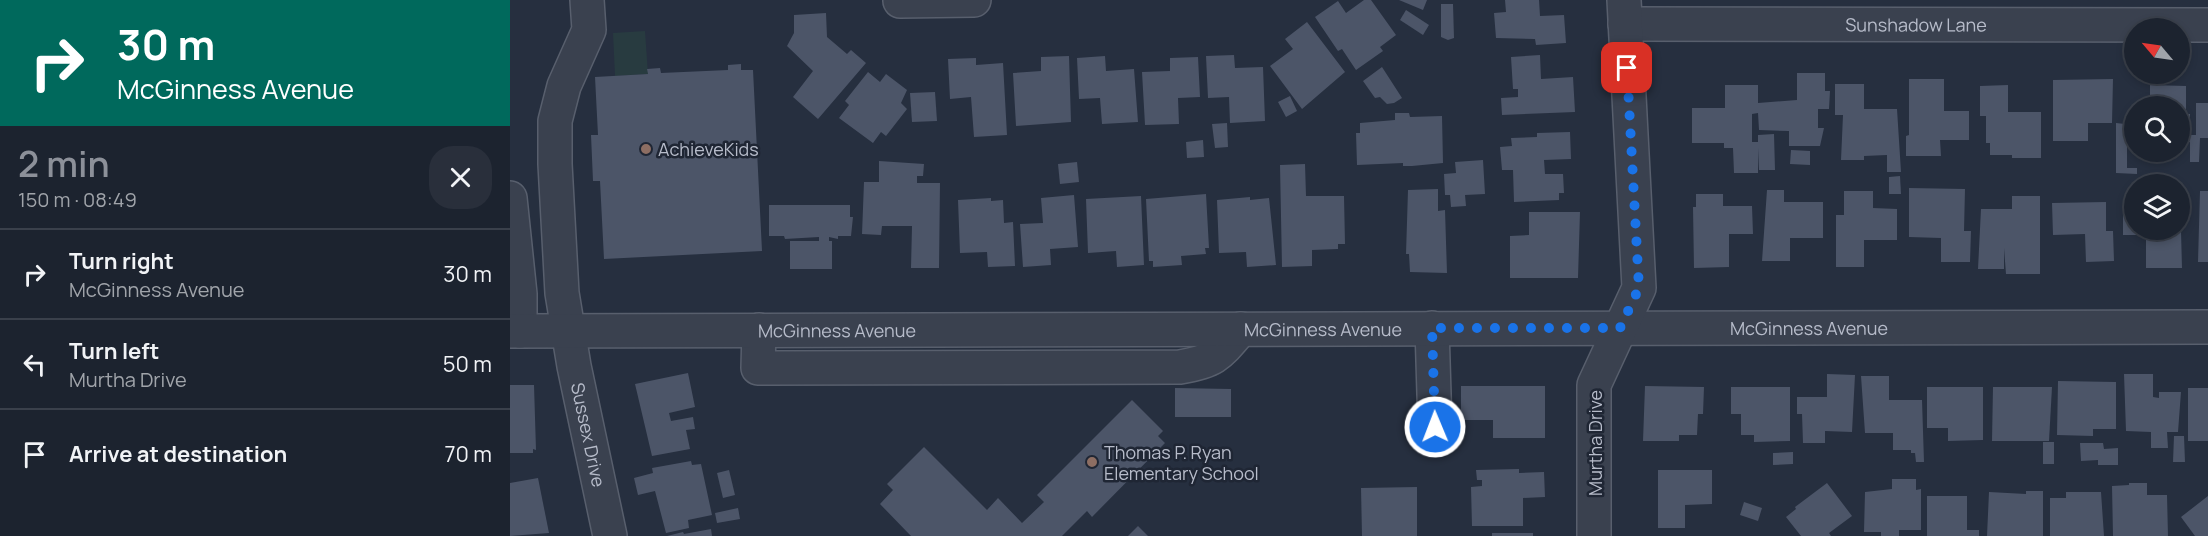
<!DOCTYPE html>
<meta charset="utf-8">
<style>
body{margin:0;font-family:Manrope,sans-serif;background:#292f3b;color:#f1f3f6;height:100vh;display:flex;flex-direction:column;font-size:22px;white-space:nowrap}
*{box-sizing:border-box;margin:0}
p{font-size:20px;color:#a0a4aa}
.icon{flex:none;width:33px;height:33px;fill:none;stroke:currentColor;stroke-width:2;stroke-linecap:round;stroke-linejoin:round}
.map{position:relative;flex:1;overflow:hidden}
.panel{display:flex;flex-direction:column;background:#1c232f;width:510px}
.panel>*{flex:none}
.top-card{background:#00695c;color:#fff;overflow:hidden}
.needle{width:39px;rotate:299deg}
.fabs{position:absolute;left:1614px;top:18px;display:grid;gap:12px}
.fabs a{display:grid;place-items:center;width:66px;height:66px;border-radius:50%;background:#1c232f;box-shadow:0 3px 9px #0003,0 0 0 2px #3a404b;font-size:30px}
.pin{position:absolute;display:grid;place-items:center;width:51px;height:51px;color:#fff;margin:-26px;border-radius:12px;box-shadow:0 3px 9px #0006}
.me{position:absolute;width:66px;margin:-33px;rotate:359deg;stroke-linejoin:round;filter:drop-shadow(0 0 4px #0008)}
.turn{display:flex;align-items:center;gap:21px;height:126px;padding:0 18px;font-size:27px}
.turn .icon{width:78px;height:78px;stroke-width:2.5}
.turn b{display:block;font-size:42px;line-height:51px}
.round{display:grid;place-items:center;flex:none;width:63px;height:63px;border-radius:24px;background:#292f3b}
.head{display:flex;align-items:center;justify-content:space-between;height:102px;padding:0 18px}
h1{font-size:36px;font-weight:600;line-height:45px;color:#8c9099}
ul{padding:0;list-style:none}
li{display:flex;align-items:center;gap:18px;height:90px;padding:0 18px;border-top:2px solid #3a404b}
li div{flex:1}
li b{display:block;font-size:22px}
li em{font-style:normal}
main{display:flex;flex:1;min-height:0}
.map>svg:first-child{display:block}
.green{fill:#283b40}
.building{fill:#4c5568}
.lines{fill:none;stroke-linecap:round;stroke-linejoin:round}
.minor-casing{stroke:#585f6d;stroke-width:36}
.minor{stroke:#3a414f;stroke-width:33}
.route{stroke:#1a73e8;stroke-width:10;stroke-dasharray:0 18}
.education-dot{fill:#8d6e63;stroke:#1f2634;stroke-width:2}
.labels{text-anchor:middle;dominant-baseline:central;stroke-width:5;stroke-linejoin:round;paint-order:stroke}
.street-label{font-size:18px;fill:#b7bcca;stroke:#1f2634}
.poi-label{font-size:18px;fill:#b7bcca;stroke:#1f2634;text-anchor:start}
</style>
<main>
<section class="panel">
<div class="top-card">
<div class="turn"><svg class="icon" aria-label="right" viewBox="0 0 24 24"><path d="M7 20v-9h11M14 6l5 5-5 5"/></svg><div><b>30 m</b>McGinness Avenue</div></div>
</div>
<div class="head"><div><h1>2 min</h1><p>150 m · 08:49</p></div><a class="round"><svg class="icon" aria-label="close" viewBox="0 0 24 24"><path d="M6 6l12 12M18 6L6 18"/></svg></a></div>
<ul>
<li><svg class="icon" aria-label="right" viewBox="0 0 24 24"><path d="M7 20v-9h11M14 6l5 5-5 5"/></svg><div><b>Turn right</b><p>McGinness Avenue</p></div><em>30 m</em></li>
<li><svg class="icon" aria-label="left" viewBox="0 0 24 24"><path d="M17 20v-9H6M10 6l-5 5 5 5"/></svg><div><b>Turn left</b><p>Murtha Drive</p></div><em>50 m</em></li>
<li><svg class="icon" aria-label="arrive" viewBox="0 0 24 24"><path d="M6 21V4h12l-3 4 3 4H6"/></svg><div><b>Arrive at destination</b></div><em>70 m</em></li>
</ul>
</section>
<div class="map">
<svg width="1698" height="536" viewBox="0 0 1698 536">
<rect width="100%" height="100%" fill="#262f3f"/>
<path class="green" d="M135,31L138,74L105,76L103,33Z"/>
<g class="building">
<path d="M854,0H861L886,35L870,47L873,51L846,70L832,49L828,51L805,17L828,1L836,13Z"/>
<path d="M889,0H917L913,10Z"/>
<path d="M995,0H1029L1030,16L1054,15L1056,43L1026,45L1025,39L986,38L984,13L996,12Z"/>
<path d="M931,4H943L944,38L938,40L931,37Z"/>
<path d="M896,10L919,25L913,35L890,20Z"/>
<path d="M316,13L317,37L337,54L341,50L356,63L308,119L283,97L303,71L277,46L284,33V15Z"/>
<path d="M797,22L835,72L792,109L760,66L783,49L775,39Z"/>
<path d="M724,55L725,68L753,67L755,121L720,123L719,97L698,98L696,56Z"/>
<path d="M1030,55L1031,79L1063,77L1065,112L992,115L991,98L1008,97V89H1003L1001,57Z"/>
<path d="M559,56L561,122L506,126L503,73L531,71V57Z"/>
<path d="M595,56L596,71L624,69L628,122L592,124L590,98L569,99L567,58Z"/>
<path d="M688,57L690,97L668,98L669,124L635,125L632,72L660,71V58Z"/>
<path d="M466,58V65L493,63L497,135L464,137L461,97L440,99L438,59Z"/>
<path d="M231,64V70H243L252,251L94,259L90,181H83L81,135H88L85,77L138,74L137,69L150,68L151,73L218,70V65Z"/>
<path d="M872,67L892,98L884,103L877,104L870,97L865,98L853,81Z"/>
<path d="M358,72L370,82L376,74L397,90L391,103L397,109L376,136L371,132L363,143L329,118L339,105L335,101Z"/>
<path d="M1287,73H1315V91H1320L1319,109H1308V128H1314L1310,146H1279V131L1249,130L1248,113L1242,114V142H1248V135L1264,134L1265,170H1249L1248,148V173H1224L1223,148H1214V143H1182V108H1215V85H1248V103L1287,100Z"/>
<path d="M1399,79H1434V111H1459V140H1430L1431,156H1396V136L1399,135Z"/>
<path d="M1603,79L1602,123H1578V141H1543V80Z"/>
<path d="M1325,84H1354V109H1387L1391,172H1377V155L1354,156V160H1331L1333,115H1325Z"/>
<path d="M1498,85V112H1531V158H1502V155H1480V143H1476V116H1470V86Z"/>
<path d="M1640,85L1676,86V114H1680V135H1686V103H1698V138H1690L1689,162H1680V142H1673V152H1670V106H1640Z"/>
<path d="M425,92L427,121L402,122L400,93Z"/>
<path d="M780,96L787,111L776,117L768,102Z"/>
<path d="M885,113H899L900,117L932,116L933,163L902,166H893V163L847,165L846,133H850V123L885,120Z"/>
<path d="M1615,117H1624V146H1617V168H1627V174L1606,173V123L1615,124Z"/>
<path d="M717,123L718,147L705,148L702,124Z"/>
<path d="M1060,132L1061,159L1034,160L1035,174H1053L1054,193H1049V200L1004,202L1003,170H992L990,147L1002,146L1001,138L1027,137V133Z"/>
<path d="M693,140L694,157L677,158L676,142Z"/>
<path d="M1281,150L1300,151V165L1280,164Z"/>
<path d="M973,160L975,194L955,195L956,206L941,207L940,195H935L934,174L946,173L945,162Z"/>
<path d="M369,161L414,164L413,176H407V183H430L429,268H401L402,226H372L371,235L352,234L354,182H369Z"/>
<path d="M567,162L569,182L550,184L548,164Z"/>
<path d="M795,164L796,196H834L835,244H828V249L802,250V266L772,267L770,165Z"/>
<path d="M1390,176L1391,194H1379V177Z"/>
<path d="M1399,188L1455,189L1454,231H1461L1460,262H1431V238L1399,237Z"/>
<path d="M928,189V211L935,210L937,273L900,272L899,254H896L898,190Z"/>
<path d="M1257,190H1274V202H1313V238H1280V261H1252Z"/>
<path d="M1334,191H1363V208L1387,209V240H1354V267H1326V215H1334Z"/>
<path d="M1690,191H1698V262H1688Z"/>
<path d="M696,194L699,248H695L696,254L671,256L672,265L643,267V261H639L636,199Z"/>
<path d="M1186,194H1213V206H1242L1243,234H1219V267L1184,268L1183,207H1186Z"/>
<path d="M564,195L568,247L540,249L541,265L513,267L510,224L533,223L531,198Z"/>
<path d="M631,196L634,265L607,267L606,251L578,253L576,199Z"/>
<path d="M1502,196H1530V274H1496L1494,248V269H1468L1471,209H1502Z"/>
<path d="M740,197V200L759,198L766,265L737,267L736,252L709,253L707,200Z"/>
<path d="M481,198V201L493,200L494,223L503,222L505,266L478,267L477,252L450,253L448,200Z"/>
<path d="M1596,202V231H1603L1604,261L1576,262L1575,234L1543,235L1542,203Z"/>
<path d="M259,205H340V217H343L341,236H328V239L319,237V241H322V269H280V241H309V237L275,239L274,236H259Z"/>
<path d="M1613,207H1624V230H1671L1672,268H1636V235H1613Z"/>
<path d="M1019,212H1070L1068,278H1000V236L1019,235Z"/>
<path d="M178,373L185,407L159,413L161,421L183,417L185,429L176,430L180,449L142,456L125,384Z"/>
<path d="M1317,374L1345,375L1342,432L1315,431V443H1293L1292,414H1287V397H1317Z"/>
<path d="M1614,374H1643V397L1649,398V392H1671L1668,432H1657L1658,448H1641V432L1616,431Z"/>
<path d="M1351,376H1379V400H1412L1414,462H1406L1405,453H1401V450H1383V433H1355Z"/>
<path d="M1548,381L1606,382V429H1583V436L1547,435Z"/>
<path d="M0,385H24L26,450L23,449V453H0Z"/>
<path d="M951,386H1035V438H983V420H951Z"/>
<path d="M1135,386L1194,387L1193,414H1188L1187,435H1169V441H1133Z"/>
<path d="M1221,387H1280V441L1244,442V435H1231V414H1221Z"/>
<path d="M1417,387H1473V440L1438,441V428H1417Z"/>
<path d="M1483,387H1542L1539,441H1482Z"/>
<path d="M665,388L721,389V417H665Z"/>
<rect x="1678" y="388" width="20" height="53"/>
<path d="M622,400L653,431L648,436L655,443L582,517L577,511L552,536H401L370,504L383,490L377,484L414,447L477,510L488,498L512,523L534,502L527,495Z"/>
<path d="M1664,436H1674L1675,462H1663Z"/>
<rect x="1533" y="442" width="11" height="22"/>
<path d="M1570,443H1593L1594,449L1608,448V465H1588V460L1571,461Z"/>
<path d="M1283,452V464L1263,465V453Z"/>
<path d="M181,461L182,465L191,464L202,515L178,520L179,528L156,533L145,491L128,495L124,478L143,473L142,468Z"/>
<path d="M1009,469V473L1034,472L1035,497L1013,498V526H962L961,487L972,486V480H967L966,470Z"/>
<path d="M219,470L225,495L213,498L207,473Z"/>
<path d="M1148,470H1202V504L1175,505V528H1148Z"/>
<path d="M28,478L39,533L0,536V483Z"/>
<path d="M1382,479H1406V490L1411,489V530H1389V536H1371V532H1354L1355,492L1382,489Z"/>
<path d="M1317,483L1342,516L1319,533L1321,536H1291L1276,517L1286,509L1285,507Z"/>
<path d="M1619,483H1637V495H1657L1658,536H1603L1602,486L1619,485Z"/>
<path d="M907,487V536H852L851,488Z"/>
<path d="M1516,491H1533V536H1477L1479,492L1516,494Z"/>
<path d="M1556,492H1591L1594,536H1540V498H1556Z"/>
<path d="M1417,496H1457V530H1469V536H1417Z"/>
<path d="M1698,496V536H1685L1671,517Z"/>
<path d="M1234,502L1252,508L1248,521L1230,515Z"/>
<path d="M228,508L230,519L207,523L205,513Z"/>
<path d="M628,526L638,536H618Z"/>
<path d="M201,529L202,536H157L173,532L174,534Z"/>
<rect x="982" y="533" width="41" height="3"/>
</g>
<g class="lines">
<g class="minor-casing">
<g id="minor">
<path id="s1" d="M77,0L79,30L54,86L45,121V164L52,293L64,366L100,536"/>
<path d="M390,1L464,0"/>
<path id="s2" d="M1115,24L1698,25"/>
<path d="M0,198L10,294V331"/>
<path d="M922,328L925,427"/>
<path d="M249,330L248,368L670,367C705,361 708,356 731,329"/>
<path id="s3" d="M0,331L1698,327"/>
<path d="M1084,536V385L1129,288L1114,0"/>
</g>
</g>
<use href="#minor" class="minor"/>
</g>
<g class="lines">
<path class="route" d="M925,427L922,328H1110L1129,288L1117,68"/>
</g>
<g class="education-dot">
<circle cx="136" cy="149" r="6"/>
<circle cx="582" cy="462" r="6"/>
</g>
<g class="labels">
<g class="street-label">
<text stroke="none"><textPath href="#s2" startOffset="291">Sunshadow Lane</textPath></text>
<text stroke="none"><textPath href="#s3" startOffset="1299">McGinness Avenue</textPath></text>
<text stroke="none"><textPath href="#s3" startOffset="813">McGinness Avenue</textPath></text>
<text stroke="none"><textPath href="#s3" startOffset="327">McGinness Avenue</textPath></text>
<text stroke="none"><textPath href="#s1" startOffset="444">Sussex Drive</textPath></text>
<text transform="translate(1085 443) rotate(-90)">Murtha Drive</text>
</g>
<g class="poi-label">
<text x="148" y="149">AchieveKids</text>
<text x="594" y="452">Thomas P. Ryan<tspan x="594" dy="21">Elementary School</tspan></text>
</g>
</g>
</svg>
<div class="fabs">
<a><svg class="needle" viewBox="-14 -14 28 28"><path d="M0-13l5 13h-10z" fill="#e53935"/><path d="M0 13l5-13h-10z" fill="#a0a4aa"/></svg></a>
<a><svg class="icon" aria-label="search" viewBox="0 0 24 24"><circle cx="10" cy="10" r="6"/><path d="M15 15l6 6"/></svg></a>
<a><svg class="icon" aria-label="layers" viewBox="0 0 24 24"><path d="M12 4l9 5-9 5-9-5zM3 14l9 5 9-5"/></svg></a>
</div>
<div class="pin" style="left:1117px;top:68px;background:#d93025"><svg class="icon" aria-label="arrive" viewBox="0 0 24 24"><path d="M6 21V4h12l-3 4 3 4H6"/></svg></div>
<svg class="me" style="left:925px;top:427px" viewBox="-20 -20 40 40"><circle r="17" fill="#1a73e8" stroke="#fff" stroke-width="3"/><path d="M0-11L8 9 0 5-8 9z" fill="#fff"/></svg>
</div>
</main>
